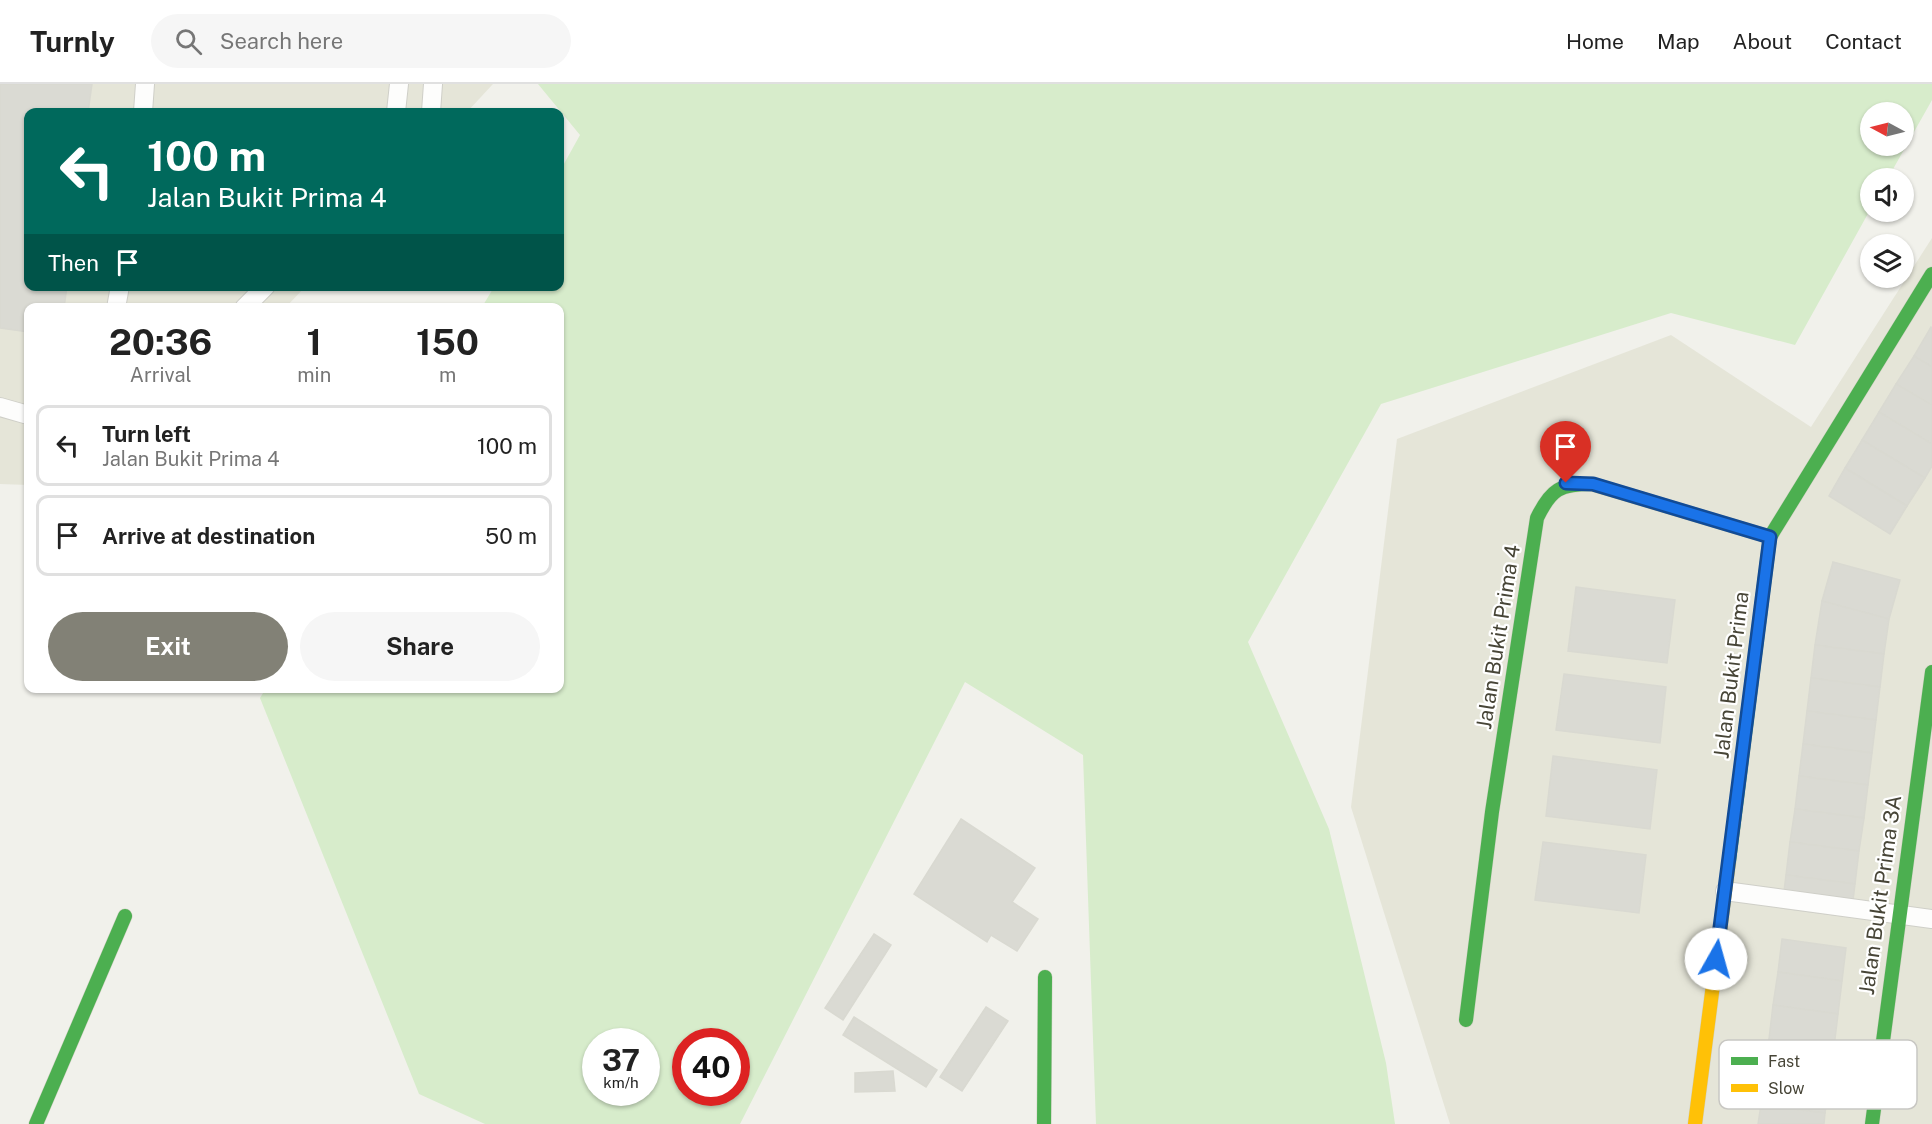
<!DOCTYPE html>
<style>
body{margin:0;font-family:"Public Sans",sans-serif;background:#f6f6f6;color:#222;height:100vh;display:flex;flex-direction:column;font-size:22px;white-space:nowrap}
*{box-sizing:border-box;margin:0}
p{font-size:20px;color:#767676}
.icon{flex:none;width:33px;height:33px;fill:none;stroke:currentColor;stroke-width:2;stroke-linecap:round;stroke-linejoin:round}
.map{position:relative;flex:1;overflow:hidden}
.sheet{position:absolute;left:24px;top:219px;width:540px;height:390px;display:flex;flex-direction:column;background:#fff;border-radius:12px;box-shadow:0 2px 4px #0004}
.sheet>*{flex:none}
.banner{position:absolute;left:24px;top:24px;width:540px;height:183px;border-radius:12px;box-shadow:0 2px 4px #0004;background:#00695c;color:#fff;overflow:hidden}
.needle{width:39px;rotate:277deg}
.controls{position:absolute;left:1860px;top:18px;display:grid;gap:12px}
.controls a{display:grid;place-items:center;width:54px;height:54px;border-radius:50%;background:#fff;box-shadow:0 2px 4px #0004;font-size:30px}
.speed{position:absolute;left:582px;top:944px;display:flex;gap:12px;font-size:30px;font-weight:700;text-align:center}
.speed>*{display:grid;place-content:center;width:78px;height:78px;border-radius:50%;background:#fff;box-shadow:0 2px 4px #0004;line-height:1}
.speed small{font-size:15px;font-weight:400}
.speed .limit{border:9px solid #d22;background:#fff;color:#111}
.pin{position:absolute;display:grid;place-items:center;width:51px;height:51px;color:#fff;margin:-62px -26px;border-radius:50% 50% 50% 0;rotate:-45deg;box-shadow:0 0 6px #0007}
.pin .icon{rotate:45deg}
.me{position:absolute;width:66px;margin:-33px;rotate:7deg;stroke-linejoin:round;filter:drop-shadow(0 0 4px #0008)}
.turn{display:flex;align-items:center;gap:21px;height:126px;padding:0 24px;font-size:27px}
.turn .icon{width:78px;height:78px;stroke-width:2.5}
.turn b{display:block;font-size:42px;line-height:51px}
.then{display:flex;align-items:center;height:57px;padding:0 24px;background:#0003;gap:12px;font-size:22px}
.eta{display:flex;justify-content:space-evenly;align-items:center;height:102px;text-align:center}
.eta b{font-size:36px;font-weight:700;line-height:42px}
.primary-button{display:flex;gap:12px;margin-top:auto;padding:12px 24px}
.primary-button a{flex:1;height:69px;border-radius:36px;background:#828176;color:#fff;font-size:24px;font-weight:700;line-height:69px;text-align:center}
.primary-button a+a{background:#f6f6f6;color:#222}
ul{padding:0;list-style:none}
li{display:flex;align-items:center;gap:18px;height:81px;margin:0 12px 9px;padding:0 12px;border:3px solid #e0e0e0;border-radius:12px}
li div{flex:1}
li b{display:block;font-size:22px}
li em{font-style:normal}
header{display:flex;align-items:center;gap:36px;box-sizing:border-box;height:84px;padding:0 30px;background:#fff;border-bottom:2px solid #e0e0e0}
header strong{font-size:28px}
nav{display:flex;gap:33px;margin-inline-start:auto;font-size:21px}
.search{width:420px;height:54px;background:#f6f6f6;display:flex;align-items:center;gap:15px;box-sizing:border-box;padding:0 21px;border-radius:33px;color:#767676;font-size:22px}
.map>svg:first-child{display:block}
.residential{fill:#e5e5d8}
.green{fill:#d7eccb;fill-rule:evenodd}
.building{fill:#dadad3;stroke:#d9d9d1;stroke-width:1.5}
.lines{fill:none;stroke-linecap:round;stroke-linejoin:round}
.lane-casing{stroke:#cfcfc8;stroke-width:20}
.fast-casing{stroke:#d1d1c4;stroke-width:15}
.slow-casing{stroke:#d1d1c4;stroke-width:15}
.lane{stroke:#fdfdfc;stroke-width:18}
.fast{stroke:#4caf50;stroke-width:14}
.slow{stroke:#ffc107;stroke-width:14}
.route-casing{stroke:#114b97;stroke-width:15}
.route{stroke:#1a73e8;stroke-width:10}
.labels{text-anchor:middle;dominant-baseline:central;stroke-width:4.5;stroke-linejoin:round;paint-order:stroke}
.street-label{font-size:21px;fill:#474537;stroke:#fff}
.key{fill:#fff;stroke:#c8c7c3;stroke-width:1.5}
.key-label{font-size:16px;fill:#474537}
</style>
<header>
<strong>Turnly</strong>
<div class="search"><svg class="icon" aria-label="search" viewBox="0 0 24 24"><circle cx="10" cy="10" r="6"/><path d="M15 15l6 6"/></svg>Search here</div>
<nav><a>Home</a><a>Map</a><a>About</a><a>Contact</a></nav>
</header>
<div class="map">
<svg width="1932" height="1040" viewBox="0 0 1932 1040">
<rect width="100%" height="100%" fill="#f1f1eb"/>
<g class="residential">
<path d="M0,0H493L467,28H28V202L305,203L286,223L28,224V401L0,400Z"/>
<path d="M1932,154V1040H1450L1351,723L1397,355L1671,251L1811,343Z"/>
</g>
<path class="green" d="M538,0H1932V16L1888,94H1870V126L1795,261L1671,229L1381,320L1248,558L1329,745L1386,979L1395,1040H1096L1083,671L965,598L740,1040H485L419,1010L260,614L266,604H560V224L482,223L494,203L560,202V87L580,51ZM1870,28H1904V62H1870ZM596,957H646V1008H596ZM686,957H736V1008H686Z"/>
<g class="building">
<path d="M0,0H92L88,28H28V202H67L64,224H28V248L0,244Z"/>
<path d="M1931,243L1932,244V283L1914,272Z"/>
<path d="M1914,272L1932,283V321L1896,300Z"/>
<path d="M1896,300L1932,321V360L1879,328Z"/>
<path d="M1879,328L1932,360V382L1925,394L1862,356Z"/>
<path d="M1862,356L1925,394L1907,422L1845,384Z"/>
<path d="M1845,384L1907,422L1890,450L1829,412Z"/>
<path d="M1833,478L1900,496L1889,535L1822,517Z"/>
<path d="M1576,503L1675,516L1667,579L1568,567Z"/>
<path d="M1822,517L1889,535L1884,570L1815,561Z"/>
<path d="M1815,561L1884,570L1880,603L1811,594Z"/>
<path d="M1564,590L1666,603L1660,659L1556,646Z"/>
<path d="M1811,594L1880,603L1876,636L1807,627Z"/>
<path d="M1807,627L1876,636L1872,669L1803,660Z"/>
<path d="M1803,660L1872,669L1868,701L1799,692Z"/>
<path d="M1553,672L1657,686L1650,745L1546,732Z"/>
<path d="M1799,692L1868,701L1864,734L1795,725Z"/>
<path d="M1795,725L1864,734L1859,767L1790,758Z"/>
<path d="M961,735L1035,784L1012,818L1038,835L1017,867L991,851L987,858L914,810Z"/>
<path d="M1543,758L1646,771L1639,829L1535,816Z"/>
<path d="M1790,758L1859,767L1855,800L1786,791Z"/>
<path d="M1786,791L1855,800L1851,833L1782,824Z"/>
<path d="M874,850L891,861L843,936L825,924Z"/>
<path d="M1782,855L1846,864L1842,897L1778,888Z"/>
<path d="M1778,888L1842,897L1838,930L1773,921Z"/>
<path d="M1773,921L1838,930L1834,963L1769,955Z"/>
<path d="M986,923L1008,937L962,1007L940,993Z"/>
<path d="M854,933L937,986L926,1003L843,951Z"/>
<path d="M1769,955L1834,963L1830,996L1765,988Z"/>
<path d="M893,987L895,1007L855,1008V989Z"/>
<path d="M1765,988L1830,996L1825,1029L1761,1021Z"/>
<path d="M1761,1021L1825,1029L1824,1040H1758Z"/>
</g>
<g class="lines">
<g class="lane-casing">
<g id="lane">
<path d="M143,28L145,0"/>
<path d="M396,28L399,0"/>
<path d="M431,28L433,0"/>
<path d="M116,224L120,202"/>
<path d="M244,224L266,202"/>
<path d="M0,323L28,331"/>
<path d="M1725,807L1932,835"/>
</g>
</g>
<g class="fast-casing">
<g id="fast">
<path d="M1729,777L1770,453L1932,190"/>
<path d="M1466,936L1492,728L1537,434C1551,405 1560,400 1592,400"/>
<path d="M36,1040L125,832"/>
<path d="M1044,1040L1045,893"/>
<path d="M1872,1040L1932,588"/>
</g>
</g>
<g class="slow-casing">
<g id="slow">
<path d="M1592,400L1770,453"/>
<path d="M1695,1040L1729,777"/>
</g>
</g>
<use href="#lane" class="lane"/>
<use href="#fast" class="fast"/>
<use href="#slow" class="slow"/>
</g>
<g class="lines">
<g class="route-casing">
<path id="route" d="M1566,399L1593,400L1770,453L1716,875"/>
</g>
<use href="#route" class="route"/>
</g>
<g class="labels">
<g class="street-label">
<text transform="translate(1498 553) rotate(-81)">Jalan Bukit Prima 4</text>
<text transform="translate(1731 591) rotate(-83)">Jalan Bukit Prima</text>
<text transform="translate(1880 811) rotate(-82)">Jalan Bukit Prima 3A</text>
</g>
</g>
<rect x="1719" y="956" width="198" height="69" rx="9" class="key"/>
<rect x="1731" y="973" width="27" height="8" fill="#4caf50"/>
<rect x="1731" y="1000" width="27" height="8" fill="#ffc107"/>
<g class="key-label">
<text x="1768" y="983">Fast</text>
<text x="1768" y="1010">Slow</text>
</g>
</svg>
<div class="controls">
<a><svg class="needle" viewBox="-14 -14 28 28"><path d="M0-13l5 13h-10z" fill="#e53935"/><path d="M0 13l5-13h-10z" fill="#767676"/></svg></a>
<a><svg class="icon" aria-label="sound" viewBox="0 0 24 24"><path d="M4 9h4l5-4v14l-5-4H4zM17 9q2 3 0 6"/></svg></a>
<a><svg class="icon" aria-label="layers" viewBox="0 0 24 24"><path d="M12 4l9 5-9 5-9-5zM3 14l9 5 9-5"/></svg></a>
</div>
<div class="speed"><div>37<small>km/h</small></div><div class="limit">40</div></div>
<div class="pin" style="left:1566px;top:399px;background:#d93025"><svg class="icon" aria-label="arrive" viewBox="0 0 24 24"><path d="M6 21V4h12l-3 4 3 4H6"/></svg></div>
<svg class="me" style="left:1716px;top:875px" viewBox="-20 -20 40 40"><circle r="19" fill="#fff"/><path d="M0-13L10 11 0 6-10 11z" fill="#1a73e8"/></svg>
<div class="banner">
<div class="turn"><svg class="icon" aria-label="left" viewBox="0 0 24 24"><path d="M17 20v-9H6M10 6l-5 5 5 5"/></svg><div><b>100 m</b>Jalan Bukit Prima 4</div></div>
<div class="then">Then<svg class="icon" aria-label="arrive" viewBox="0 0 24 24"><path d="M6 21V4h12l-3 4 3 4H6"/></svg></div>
</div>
<section class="sheet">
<div class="eta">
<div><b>20:36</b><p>Arrival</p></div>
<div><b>1</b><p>min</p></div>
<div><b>150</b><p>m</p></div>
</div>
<ul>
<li><svg class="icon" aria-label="left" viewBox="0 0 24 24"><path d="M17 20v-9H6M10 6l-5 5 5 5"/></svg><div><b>Turn left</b><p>Jalan Bukit Prima 4</p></div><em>100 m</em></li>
<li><svg class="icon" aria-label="arrive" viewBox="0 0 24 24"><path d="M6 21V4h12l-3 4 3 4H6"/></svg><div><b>Arrive at destination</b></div><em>50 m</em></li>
</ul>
<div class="primary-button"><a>Exit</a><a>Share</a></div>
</section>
</div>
